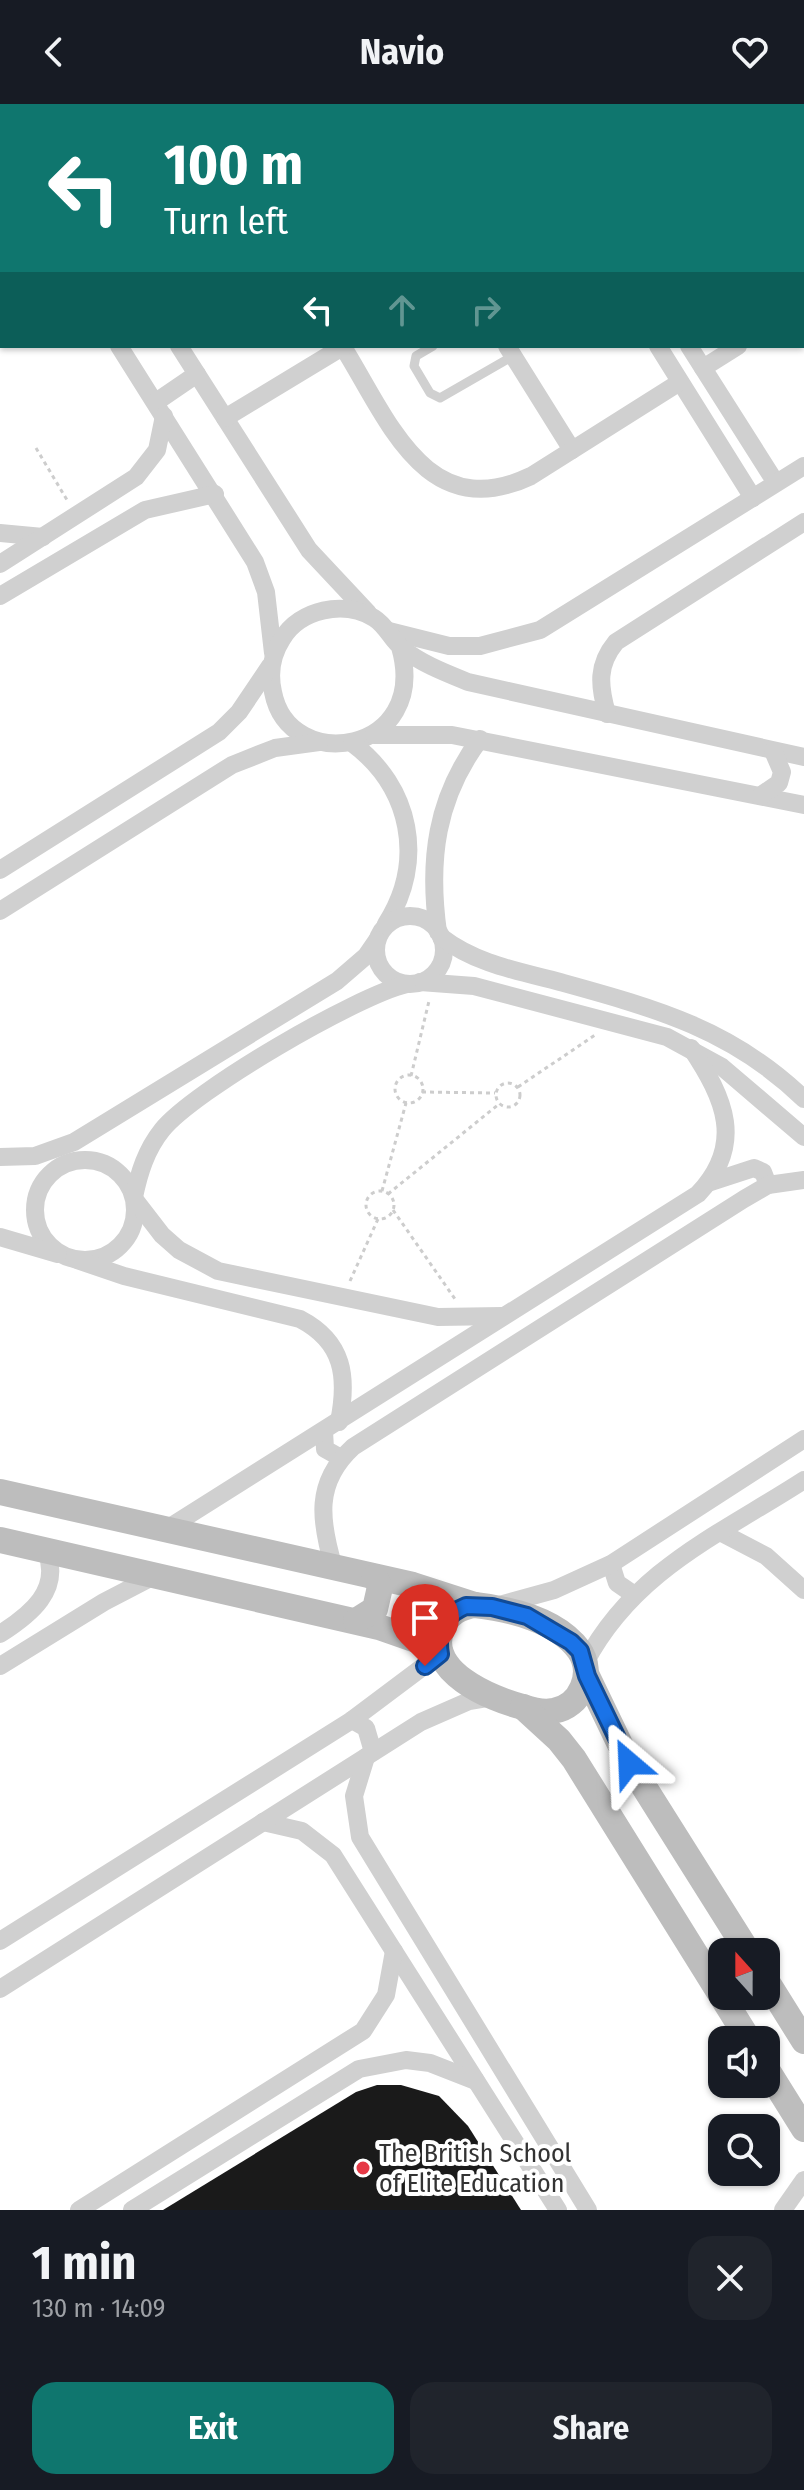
<!DOCTYPE html>
<meta charset="utf-8">
<style>
body{margin:0;font-family:"Fira Sans Condensed",sans-serif;background:#20242c;color:#f1f3f6;height:100vh;display:flex;flex-direction:column;font-size:30px;white-space:nowrap}
*{box-sizing:border-box;margin:0}
p{font-size:26px;color:#9ea1a6}
.icon{flex:none;width:44px;height:44px;fill:none;stroke:currentColor;stroke-width:2;stroke-linecap:round;stroke-linejoin:round}
.map{position:relative;height:2106px;overflow:hidden}
.drawer{display:flex;flex-direction:column;background:#171b24;flex:1}
.drawer>*{flex:none}
.top-card{position:absolute;left:0px;top:0px;width:804px;height:244px;box-shadow:0 2px 6px #0004;background:#0f766e;color:#fff;overflow:hidden}
.needle{width:52px;rotate:339deg}
.buttons{position:absolute;left:708px;top:1834px;display:grid;gap:16px}
.buttons a{display:grid;place-items:center;width:72px;height:72px;border-radius:16px;background:#171b24;box-shadow:0 2px 6px #0004;font-size:40px}
.pin{position:absolute;display:grid;place-items:center;width:68px;height:68px;color:#fff;margin:-82px -34px;border-radius:50% 50% 50% 0;rotate:-45deg;box-shadow:0 0 8px #0007}
.pin .icon{rotate:45deg}
.me{position:absolute;width:88px;margin:-44px;rotate:334deg;stroke-linejoin:round;filter:drop-shadow(0 0 6px #0008)}
.turn{display:flex;align-items:center;gap:28px;height:168px;padding:0 32px;font-size:36px}
.turn .icon{width:104px;height:104px;stroke-width:2.5}
.turn b{display:block;font-size:56px;line-height:68px}
.lanes{display:flex;align-items:center;height:76px;padding:0 32px;background:#0003;justify-content:center;gap:40px;direction:ltr}
.lanes .off{opacity:.35}
.round{display:grid;place-items:center;flex:none;width:84px;height:84px;border-radius:24px;background:#20242c}
.headline{display:flex;align-items:center;justify-content:space-between;height:136px;padding:0 32px}
h1{font-size:48px;font-weight:700;line-height:60px}
.primary-button{display:flex;gap:16px;margin-top:auto;padding:16px 32px}
.primary-button a{flex:1;height:92px;border-radius:24px;background:#0f766e;color:#fff;font-size:32px;font-weight:700;line-height:92px;text-align:center}
.primary-button a+a{background:#20242c;color:#f1f3f6}
header{display:flex;justify-content:space-between;align-items:center;height:104px;padding:0 32px;background:#171b24;font-size:36px;font-weight:700}
.map>svg:first-child{display:block}
.building{fill:#1a1a1a}
.lines{fill:none;stroke-linecap:round;stroke-linejoin:round}
.path{stroke:#cdcdcd;stroke-width:3;stroke-dasharray:4 4;stroke-linecap:butt}
.lane{stroke:#d0d0d0;stroke-width:9}
.street{stroke:#d0d0d0;stroke-width:18}
.secondary{stroke:#bdbdbd;stroke-width:26}
.route-casing{stroke:#114b97;stroke-width:20}
.route{stroke:#1a73e8;stroke-width:14}
.poi-dot{fill:#e63946;stroke:#fff;stroke-width:3}
.labels{text-anchor:middle;dominant-baseline:central;stroke-width:8;stroke-linejoin:round;paint-order:stroke}
.poi-label{font-size:26px;fill:#333;stroke:#fff;text-anchor:start}
</style>
<header><svg class="icon" aria-label="back" viewBox="0 0 24 24"><path d="M15 5l-7 7 7 7"/></svg>Navio<svg class="icon" aria-label="heart" viewBox="0 0 24 24"><path d="M12 20l-8-8c-3-5 5-10 8-4 3-6 11-1 8 4z"/></svg></header>
<div class="map">
<svg width="804" height="2106" viewBox="0 0 804 2106">
<rect width="100%" height="100%" fill="#fff"/>
<path class="building" d="M377,1981H401L439,1992L468,2022L521,2106H163L356,1988Z"/>
<g class="lines">
<g class="path">
<path d="M36,344L67,396"/>
<circle cx="409" cy="985" r="14"/>
<path d="M411,972L429,897"/>
<circle cx="508" cy="991" r="12"/>
<path d="M518,983L595,931"/>
<path d="M422,988L495,989"/>
<path d="M382,1087L406,999"/>
<circle cx="380" cy="1101" r="14"/>
<path d="M388,1090L499,1000"/>
<path d="M393,1106L455,1195"/>
<path d="M350,1177L378,1115"/>
</g>
<path class="lane" d="M433,242L416,252L414,262L430,289L440,294L513,252"/>
<g class="street">
<path d="M22,0L23,2"/>
<path d="M355,0L356,2"/>
<path d="M507,0L508,2"/>
<path d="M537,0L538,2"/>
<path d="M688,0L689,2"/>
<path d="M202,2L205,0"/>
<path d="M439,2L443,0"/>
<path d="M489,2L492,0"/>
<path d="M729,2L732,0"/>
<path d="M0,62L2,65"/>
<path d="M802,180L804,184"/>
<path d="M802,201L804,199"/>
<path d="M119,242L255,458L266,488L273,549"/>
<path d="M179,242L309,446L368,509"/>
<path d="M507,242L572,346"/>
<path d="M658,242L753,394"/>
<path d="M689,242L776,379"/>
<path d="M343,243C388,315 426,422 531,372L680,278"/>
<path d="M703,264L738,242"/>
<path d="M156,298L197,270"/>
<path d="M225,314L344,242"/>
<path d="M0,429L43,433"/>
<path d="M0,460L136,373L157,346L164,312"/>
<path d="M0,492L145,406L215,390"/>
<path d="M389,527L449,542H480L540,526L804,362"/>
<path d="M400,543C431,650 289,672 273,588C269,570 271,552 282,535C300,505 344,496 374,514C387,522 391,536 403,545C422,560 446,569 468,578L804,653"/>
<path d="M607,610C599,581 597,561 616,538L804,418"/>
<path d="M374,631H452L804,701"/>
<path d="M352,639C411,683 426,757 386,820"/>
<path d="M760,692L779,679L782,668L773,647"/>
<path d="M0,766L219,628L239,608L270,562"/>
<path d="M0,807L232,661L275,644L319,638"/>
<circle cx="410" cy="846" r="34"/>
<path d="M438,828C428,756 436,694 480,635"/>
<path d="M441,833C476,860 518,867 560,878C654,904 732,925 804,995"/>
<path d="M420,878L474,882L667,933L722,963L804,1033"/>
<path d="M0,1053L35,1052L74,1038L337,877L366,852L377,836"/>
<circle cx="85" cy="1106" r="50"/>
<path d="M708,1079L754,1064L763,1068L768,1081"/>
<path d="M134,1093C139,1069 146,1046 162,1026C193,987 358,891 407,880"/>
<path d="M135,1096L162,1131L179,1146L218,1167L438,1213L502,1212"/>
<path d="M0,1133L58,1150"/>
<path d="M77,1156L124,1172L300,1215C344,1238 348,1273 339,1318"/>
<path d="M324,1327L325,1345L341,1354"/>
<path d="M165,1426L698,1090C745,1040 725,995 691,944"/>
<path d="M722,1429L766,1452L804,1486"/>
<path d="M611,1460L617,1479L633,1490"/>
<path d="M334,1464C320,1417 314,1379 353,1343L744,1095L768,1081L804,1076"/>
<path d="M496,1502L554,1486L611,1460L804,1335"/>
<path d="M0,1530C30,1511 62,1486 46,1447"/>
<path d="M585,1559C634,1466 719,1431 804,1376"/>
<path d="M0,1562L104,1498L154,1472"/>
<path d="M352,1616L366,1624L373,1648"/>
<path d="M366,1653L354,1692L360,1733L588,2106"/>
<path d="M263,1718L302,1727L333,1751L558,2106"/>
<path d="M0,1837L352,1616L440,1550"/>
<path d="M0,1885L421,1618L469,1597L493,1593"/>
<path d="M79,2106L363,1927L386,1891L394,1847"/>
<path d="M132,2106L359,1965L406,1956L430,1959L476,1977"/>
<path d="M783,2106L804,2076"/>
</g>
<g class="secondary">
<path d="M0,1388L413,1481L475,1501"/>
<path d="M0,1436L379,1523L439,1544"/>
<path d="M475,1501C510,1505 557,1516 579,1546C595,1569 581,1603 553,1607C544,1609 532,1606 523,1603C491,1595 424,1567 442,1524C448,1509 461,1503 475,1501Z"/>
<path d="M356,1517L375,1505L380,1483L375,1473"/>
<path d="M587,1572L629,1659L748,1848"/>
<path d="M523,1603L559,1636L574,1655L749,1936"/>
<path d="M766,1876L804,1937"/>
<path d="M766,1964L804,2025"/>
</g>
</g>
<g class="lines">
<g class="route-casing">
<path id="route" d="M425,1562L440,1550C436,1528 445,1510 466,1502L492,1503L527,1512L571,1538L580,1547L587,1572L629,1659"/>
</g>
<use href="#route" class="route"/>
</g>
<circle class="poi-dot" cx="363" cy="2064" r="8"/>
<g class="labels">
<g class="poi-label">
<text x="379" y="2049">The British School<tspan x="379" dy="30">of Elite Education</tspan></text>
</g>
</g>
</svg>
<div class="buttons">
<a><svg class="needle" viewBox="-14 -14 28 28"><path d="M0-13l5 13h-10z" fill="#e53935"/><path d="M0 13l5-13h-10z" fill="#9ea1a6"/></svg></a>
<a><svg class="icon" aria-label="sound" viewBox="0 0 24 24"><path d="M4 9h4l5-4v14l-5-4H4zM17 9q2 3 0 6"/></svg></a>
<a><svg class="icon" aria-label="search" viewBox="0 0 24 24"><circle cx="10" cy="10" r="6"/><path d="M15 15l6 6"/></svg></a>
</div>
<div class="pin" style="left:425px;top:1562px;background:#d93025"><svg class="icon" aria-label="arrive" viewBox="0 0 24 24"><path d="M6 21V4h12l-3 4 3 4H6"/></svg></div>
<svg class="me" style="left:629px;top:1659px" viewBox="-20 -20 40 40"><path d="M0-17L14 15 0 8-14 15z" fill="#1a73e8" stroke="#fff" stroke-width="4"/></svg>
<div class="top-card">
<div class="turn"><svg class="icon" aria-label="left" viewBox="0 0 24 24"><path d="M17 20v-9H6M10 6l-5 5 5 5"/></svg><div><b>100 m</b>Turn left</div></div>
<div class="lanes"><svg class="icon" aria-label="left" viewBox="0 0 24 24"><path d="M17 20v-9H6M10 6l-5 5 5 5"/></svg><svg class="icon off" aria-label="ahead" viewBox="0 0 24 24"><path d="M12 20V5M6 11l6-6 6 6"/></svg><svg class="icon off" aria-label="right" viewBox="0 0 24 24"><path d="M7 20v-9h11M14 6l5 5-5 5"/></svg></div>
</div>
</div>
<section class="drawer">
<div class="headline"><div><h1>1 min</h1><p>130 m · 14:09</p></div><a class="round"><svg class="icon" aria-label="close" viewBox="0 0 24 24"><path d="M6 6l12 12M18 6L6 18"/></svg></a></div>
<div class="primary-button"><a>Exit</a><a>Share</a></div>
</section>
